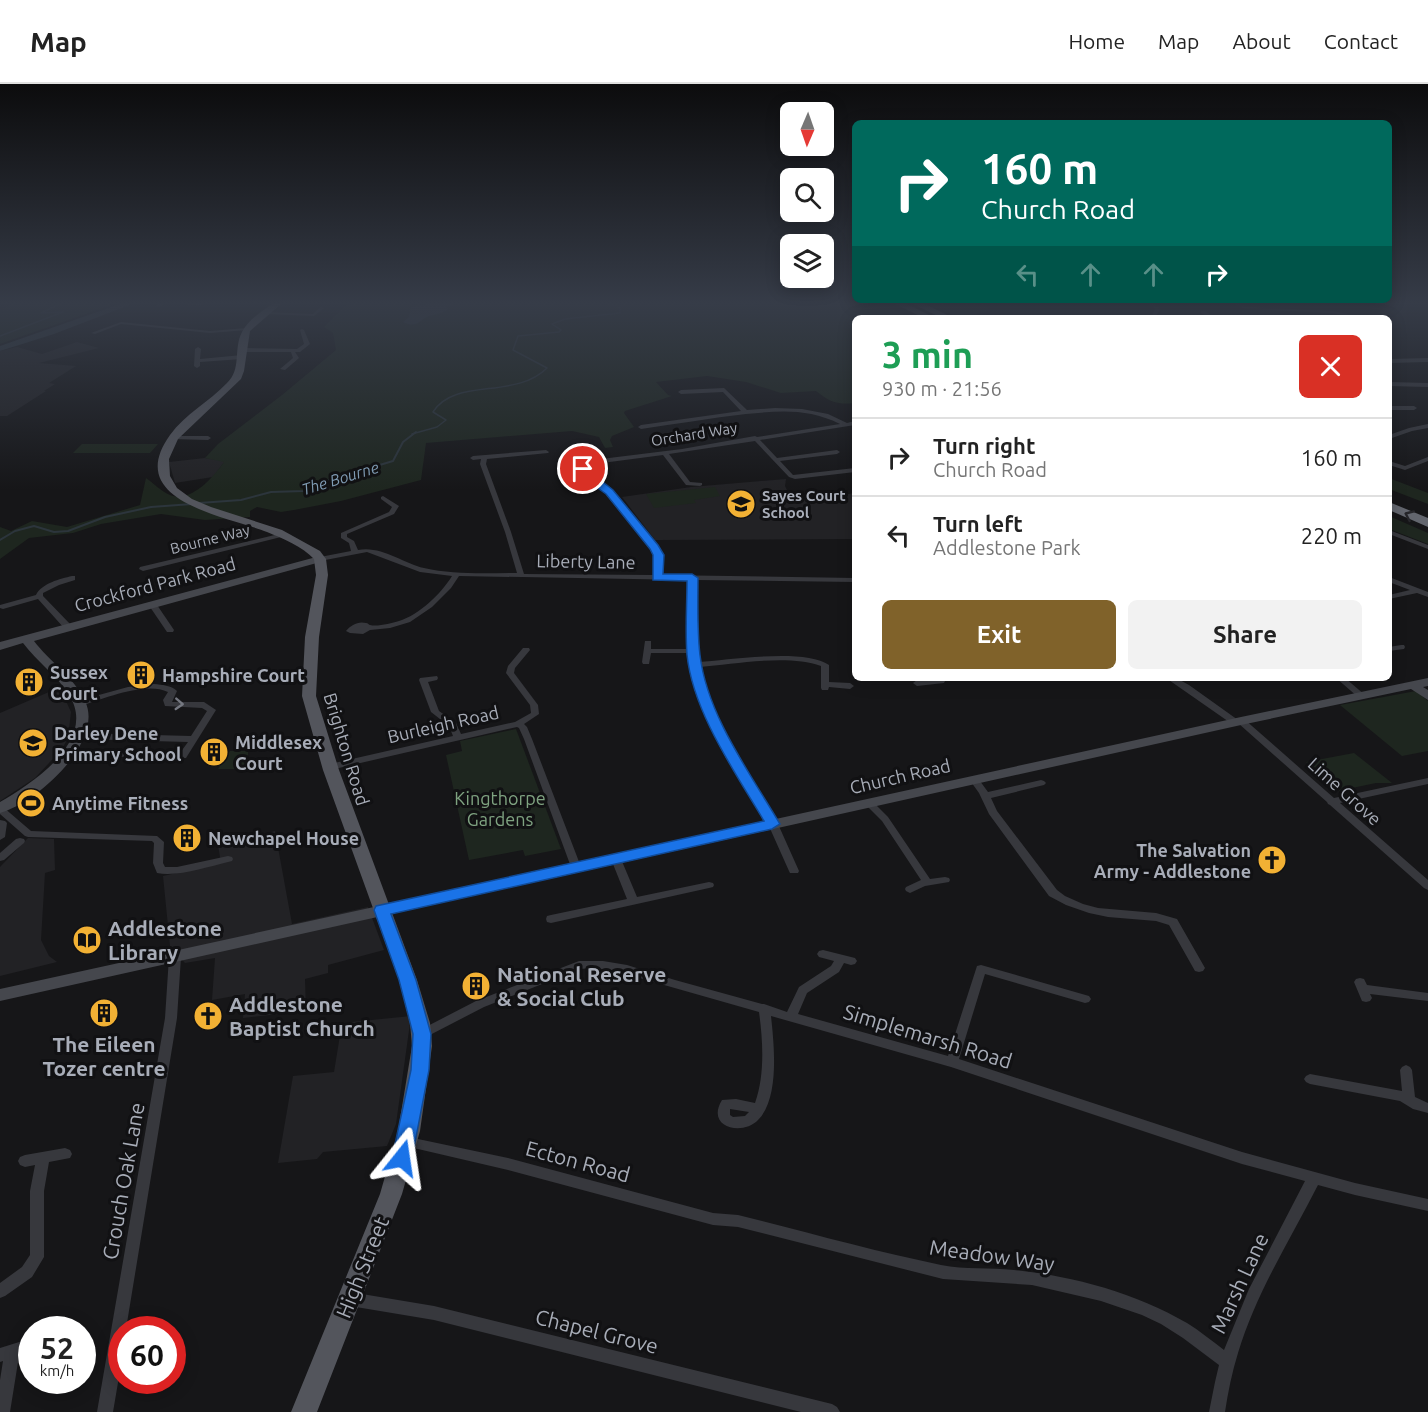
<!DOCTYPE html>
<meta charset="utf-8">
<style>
body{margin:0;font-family:Ubuntu,sans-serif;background:#f2f2f2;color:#222;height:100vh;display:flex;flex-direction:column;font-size:22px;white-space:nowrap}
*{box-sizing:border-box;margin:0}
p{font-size:20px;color:#767676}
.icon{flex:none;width:33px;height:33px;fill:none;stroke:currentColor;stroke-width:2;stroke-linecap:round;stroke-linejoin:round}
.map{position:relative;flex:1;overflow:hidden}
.side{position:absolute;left:852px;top:231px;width:540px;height:366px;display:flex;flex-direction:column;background:#fff;border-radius:9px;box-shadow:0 3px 15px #0003}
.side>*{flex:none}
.hud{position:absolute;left:852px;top:36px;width:540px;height:183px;border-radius:9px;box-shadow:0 3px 15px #0003;background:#00695c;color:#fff;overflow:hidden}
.needle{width:39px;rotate:182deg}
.tools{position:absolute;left:780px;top:18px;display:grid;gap:12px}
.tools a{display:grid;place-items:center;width:54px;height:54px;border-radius:9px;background:#fff;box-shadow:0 3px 15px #0003;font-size:30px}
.speed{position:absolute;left:18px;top:1232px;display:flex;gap:12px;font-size:30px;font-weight:700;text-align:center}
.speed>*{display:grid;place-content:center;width:78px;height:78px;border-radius:50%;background:#fff;box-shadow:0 3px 15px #0003;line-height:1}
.speed small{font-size:15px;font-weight:400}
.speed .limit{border:9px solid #d22;background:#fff;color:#111}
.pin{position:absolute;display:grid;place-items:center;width:51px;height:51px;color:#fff;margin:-26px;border:3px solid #fff;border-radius:50%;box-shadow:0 2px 6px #0007}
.me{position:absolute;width:66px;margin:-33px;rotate:15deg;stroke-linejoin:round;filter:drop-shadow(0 0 4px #0008)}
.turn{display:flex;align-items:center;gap:21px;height:126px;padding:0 30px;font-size:27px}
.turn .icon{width:78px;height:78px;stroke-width:2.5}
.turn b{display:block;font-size:42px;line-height:51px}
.lanes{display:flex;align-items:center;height:57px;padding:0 30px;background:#0003;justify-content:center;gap:30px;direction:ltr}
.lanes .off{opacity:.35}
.round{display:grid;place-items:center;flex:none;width:63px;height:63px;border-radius:9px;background:#f2f2f2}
.headline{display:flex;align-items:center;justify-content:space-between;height:102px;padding:0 30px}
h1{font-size:36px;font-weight:600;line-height:45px;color:#1e9e55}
.button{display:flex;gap:12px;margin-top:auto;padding:12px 30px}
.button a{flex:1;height:69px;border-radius:9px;background:#80622a;color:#fff;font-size:24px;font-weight:600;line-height:69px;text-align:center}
.button a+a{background:#f2f2f2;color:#222}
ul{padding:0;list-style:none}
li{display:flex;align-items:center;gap:18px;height:78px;padding:0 30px;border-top:2px solid #e0e0e0}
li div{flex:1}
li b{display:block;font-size:22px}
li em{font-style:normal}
header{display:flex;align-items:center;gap:36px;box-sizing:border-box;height:84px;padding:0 30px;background:#fff;border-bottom:2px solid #e0e0e0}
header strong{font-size:28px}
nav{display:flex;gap:33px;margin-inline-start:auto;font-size:21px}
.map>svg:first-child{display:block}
.built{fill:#222225}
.green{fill:#1e261f}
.water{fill:#2c353c}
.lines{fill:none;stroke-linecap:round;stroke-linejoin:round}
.stream-far1{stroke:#2c353c;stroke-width:1.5}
.stream{stroke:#2c353c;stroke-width:2}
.street{fill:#37383d;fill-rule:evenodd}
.secondary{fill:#45474d;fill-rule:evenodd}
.primary{fill:#53555c;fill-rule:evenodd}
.highway{fill:#63666e;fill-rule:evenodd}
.oneway{stroke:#26262a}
.oneway2{stroke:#757881}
.route{fill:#1a73e8;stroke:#114b97;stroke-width:1.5}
.labels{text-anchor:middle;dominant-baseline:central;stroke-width:6;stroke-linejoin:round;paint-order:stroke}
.far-street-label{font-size:15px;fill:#a8adb8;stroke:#111113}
.far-poi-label{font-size:15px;font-weight:bold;fill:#a8adb8;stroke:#111113;text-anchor:start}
.far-water-label{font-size:16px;font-style:italic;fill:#7f9bb3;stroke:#111113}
.street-label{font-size:18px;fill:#a8adb8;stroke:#111113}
.poi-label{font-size:18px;font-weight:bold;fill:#a8adb8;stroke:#111113;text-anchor:start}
.park-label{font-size:18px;fill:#7fa381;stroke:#111113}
.near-poi-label{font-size:21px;font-weight:bold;fill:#a8adb8;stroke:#111113;text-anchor:start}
.near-street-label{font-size:21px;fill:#a8adb8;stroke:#111113}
</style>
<header>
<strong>Map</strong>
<nav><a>Home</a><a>Map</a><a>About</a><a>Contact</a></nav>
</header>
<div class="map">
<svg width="1428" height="1328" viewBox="0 0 1428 1328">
<rect width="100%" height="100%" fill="#161618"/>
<g class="built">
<path d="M77,258L99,264L39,279L76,282L49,299L55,300L44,307H46L7,332H0V267L17,263L42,270Z"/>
<path d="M205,374L225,377L213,393L175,399L169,378Z"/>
<path d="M786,395L785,402L788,408L793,410L815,406L821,407L827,413L855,409V455L655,456L622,413L691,403Z"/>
<path d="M56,605L65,615L71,628L68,654L62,665L35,694L0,717V629Z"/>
<path d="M275,747L292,840L368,823L384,866L328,881V889L305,895L306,927L243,934L245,910L212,916L215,874L185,879L170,862L163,792L221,779L218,761Z"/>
<path d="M28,754L54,755L55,786L45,789L41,856L49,872L57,878L0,892V783Z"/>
<path d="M411,932L396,1040L387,1062L323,1068L317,1075L278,1079L293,992L334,988L342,939Z"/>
</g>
<g class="green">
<path d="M12,220H114L0,260V226Z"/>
<path d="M347,220H882L910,234H855V319C837,321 830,318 816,307L781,309L746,298L707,292L656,298L668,311L672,312L625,327L624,329L634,343L612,352L610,356L613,363L605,364L599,353L572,347L426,359L421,396L341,417L294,426L281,428L257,423L250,427V433L205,436L161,430L101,440L73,449L29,454L0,475V443L11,447L32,437L67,443L140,421L146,394C153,399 162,408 170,411C192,419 213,393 224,378L205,374L218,360L282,311L336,266L333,249L324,243Z"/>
<path d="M928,220H984L991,226L976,230L981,234H960Z"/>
<path d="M82,360H158L150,369H73Z"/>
<path d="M1389,394L1428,409V420L1389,405Z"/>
<path d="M715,403L720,412L694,416L696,419L654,424L646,410Z"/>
<path d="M1389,432L1428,449V460L1389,445Z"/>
<path d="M1416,607L1428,617V667L1402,672L1340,621Z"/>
<path d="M516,645L561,765L525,772L523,766L469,776L446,671L462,667L460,657Z"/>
<path d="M230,667H248V685H218Z"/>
<path d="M1354,669L1392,699H1376L1352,704L1351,707L1342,709L1306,678Z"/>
</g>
<g class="water">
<path d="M120,220H132L54,250L0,267V262Z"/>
<path d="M428,220H454L446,223L448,225C442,230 436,230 429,232C419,236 417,245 403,238L409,233L411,223Z"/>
</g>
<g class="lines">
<g class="stream-far1">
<path d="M0,252L63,228L41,229L60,220"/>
<path d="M412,350L437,343L446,336L433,328C455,293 515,316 547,284L513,266L518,252L559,248L561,246L552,240L565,235L620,229V224L611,220"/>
</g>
<g class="stream">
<path d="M199,419L241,416L271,408L304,407L326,397L393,377L403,358L416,348"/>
<path d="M0,456L15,447L34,442L54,448L68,447L105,433L151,423L192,420"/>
</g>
<g class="street">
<path d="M158,220H164L159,223L157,222Z"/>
<path d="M176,220H204L202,221Z"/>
<path d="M1149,220H1155L1160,225L1155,234H1151L1155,225Z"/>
<path d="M1234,220H1241L1247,223L1332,227L1369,234H1359L1332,229L1246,225Z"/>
<path d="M320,223L324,224L314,232L266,230L264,229L266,228L313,230Z"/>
<path d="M1201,227H1205L1215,234H1210L1201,229Z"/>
<path d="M121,238L210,247L247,244L249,245L247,246L210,249L121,240L95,250L91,249Z"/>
<path d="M302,245L304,246L310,260L300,268H295L299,274L285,286L280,285L293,274L291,268H242L239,266L242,264L297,265L304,260L300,246Z"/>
<path d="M198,263L201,265L200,275L242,271L245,273L242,275L200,278V282L197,284L194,282L195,265Z"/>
<path d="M1428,274V278L1389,279V275Z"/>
<path d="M1389,298L1428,299V303L1389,302Z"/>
<path d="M724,304L747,326L775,324L802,325L828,330L847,339L855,337V341L760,356L777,374L837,366L840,368L837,370L780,377L793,391L855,384V388L795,395L789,393L755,357L669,370L690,398L702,399V401L700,402L686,401L663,371L602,379L587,383L586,387L612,407L657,463L662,471L661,491L855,494V498L696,496L697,570L699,578C729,576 805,564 829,581V598L850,599L854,602L850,605L829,603L828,606H822L821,604V582C788,570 735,580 700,583L720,644L778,740L799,787L798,789H790L789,787L768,740L712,644L693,589L689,569H651L649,580H643L642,578L645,557H651V565H689L688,496L459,492L451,504L432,523L410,538L390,544L370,546L363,550L350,549L346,547C351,541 358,537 366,539C368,539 369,541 370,541C378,543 391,539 399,537C419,531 441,510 452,492L420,488L367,468L320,477L316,475L320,473L351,467L349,459L341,454V449L389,428L392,423L381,415V413L383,412L399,422L394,430L347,450V453L354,457L358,466C380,461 403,479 424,484C454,491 487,489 517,489L505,448L480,380L481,375L473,376L470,374L473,372L546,366L549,368L548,369L487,375L486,380L511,448L524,490L653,491L654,471L652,464L608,409L584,392L580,387L582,381L601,375L682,365L755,352L757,353L840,340C807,324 780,327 746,330C711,334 676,340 641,345L638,343L641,341L741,327L723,308L681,310L678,308L681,306Z"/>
<path d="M1389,322H1414L1417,324L1414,326H1389Z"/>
<path d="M1428,340V344L1412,347L1389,355V351L1409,344Z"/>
<path d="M173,352H208L211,354L208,356L171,355V353Z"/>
<path d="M1428,373V377L1405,386L1389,381V377L1405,382Z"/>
<path d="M1389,446L1428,461V465L1389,450Z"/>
<path d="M283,449L285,450V452L143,487L139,485L140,483Z"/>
<path d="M72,492H75V496L59,501L43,509V512L70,540L71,542L70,544H64L38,515L3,525L0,524V521L36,511C42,499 60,495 72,492Z"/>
<path d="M1389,493L1428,508V513L1417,509L1389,515V511L1410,506L1389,498Z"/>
<path d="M149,518H155L174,546L173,548H167L148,520Z"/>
<path d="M1401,561H1404L1405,563L1404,565L1389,567V563Z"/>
<path d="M523,564H529L530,566L515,584L514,589L538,621L539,630L524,640L527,643L532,655L581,783L580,785H572L571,783L524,655L519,644L517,643L330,686L325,683L330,680L453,652L449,642L431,628L419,596L420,594L437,592L438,594L437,596L428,598L439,627L456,639L461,650L515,638L531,629L530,621L506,589L508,582Z"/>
<path d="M941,594L944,595L945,597L944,599L917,602L913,599L917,596Z"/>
<path d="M1166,594H1176L1189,601L1238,636L1244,635L1334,714L1428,694V700L1340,719L1428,796V806L1424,804L1330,721L1328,720L1327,718L1238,639L1232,640Z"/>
<path d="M1336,594H1345L1365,611L1361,614L1358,613Z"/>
<path d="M154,600C162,601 171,601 177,607L172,618H204L216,626L186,674L83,672L81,670L83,668L86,667L180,669L188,658L79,655L75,652L79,649L191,652L207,627L202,624L165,622L163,616L168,608C145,597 104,615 80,622L76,619L77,617L128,603Z"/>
<path d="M974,692L977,693L988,708L1041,696L1044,697L1046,699L1044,701L991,714L997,727L1057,806L1065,812L1083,820L1098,824L1156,829L1177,835L1205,884L1203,887L1199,888L1195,887L1169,841L1156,837L1108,833L1089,829L1066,821L1049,812L989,730L979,709L969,695Z"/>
<path d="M869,716L872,717L888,733L930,795L945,793L949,794L950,796L949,798L925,802L910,809L906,807L905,805L906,803L921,796L882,737L864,719Z"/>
<path d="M0,722L3,723L31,747L157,752L164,758L163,779L165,783H177L228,772L232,773L233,775L232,777L228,778C207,783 178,793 157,789L153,779L154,759L152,757L28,753L25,752L0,730Z"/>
<path d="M0,736L5,737L7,739L5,753L0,756Z"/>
<path d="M20,754L24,755L25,757L24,759L4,776L0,777V769L16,755Z"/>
<path d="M616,772L620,773L621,775L637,813L709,798L713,799L714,801L713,803L709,804L551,839L547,838L546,835L547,832L551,831L627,815L611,775L612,773Z"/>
<path d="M823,866L855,874L857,877L855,880L851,881L844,879L839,888L807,909L798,930L948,972L977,882L981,881L1089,912L1091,915L1089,918L1085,919L985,890L959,975L1242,1068L1355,1099L1428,1115V1127L1355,1111L1318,1101C1290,1156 1256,1209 1238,1269C1232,1288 1228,1308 1225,1328H1209L1215,1298L1219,1281L1183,1254L1161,1240L1142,1231L1101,1217L1032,1201L943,1195L738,1143L713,1141L508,1086L418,1065L401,1063L400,1059L401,1055L406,1054L418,1055L508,1074L713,1129L738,1131C806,1148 873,1167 941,1181C965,1186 990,1183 1014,1186C1073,1192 1136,1209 1187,1239C1200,1247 1212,1257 1224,1266L1249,1205L1305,1097L1242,1080L951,983L771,932C774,960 780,1014 758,1036C743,1052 705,1044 722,1016L736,1015L755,1019C765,991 763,957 759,928L615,887L591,884L580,885L484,923L426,953L422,955L418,953L416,950L418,947L476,917L579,877H603L627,881L675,896L762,920H764L787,928L799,903L831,882L834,877L819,873L817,870L819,867ZM730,1025L749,1028L745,1032L733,1033L730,1031Z"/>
<path d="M175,869L179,870L181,873L177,934L126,1245H122V1275L113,1328H97L165,934L169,873L171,870Z"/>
<path d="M1360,894L1364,895L1367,901L1428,909V917L1370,910L1372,914L1370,917L1366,918L1362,917L1354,898L1356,895Z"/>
<path d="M1406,981L1410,983L1412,986L1415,1013L1428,1019V1029L1413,1025L1400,1017L1310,1000L1306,998L1304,995L1306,992L1310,990L1402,1007L1400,986L1402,983Z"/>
<path d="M65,1064L70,1066L72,1070L70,1074L49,1078L44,1107V1173L32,1193L5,1212L0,1214V1199L22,1183L30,1171V1107L35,1081L25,1083L20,1081L18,1077L20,1073L25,1071Z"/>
<path d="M350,1208L434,1222L832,1320L837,1323L840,1328H801L434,1236L350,1222L345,1220L343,1215L345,1210Z"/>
<path d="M32,1254V1268L19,1272L10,1328H0V1296L3,1277L0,1278V1264Z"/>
</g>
<g class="secondary">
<path d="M320,472L325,475L324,477L34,557C49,577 74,593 85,617C105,658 36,719 0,729V718C33,699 98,656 69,611C57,591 37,578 23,559L0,566V558Z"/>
<path d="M1428,594V602L1423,603L1428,606V616L1411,605L1241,641L0,917V905L1241,633Z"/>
</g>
<path class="primary" d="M272,220H281L250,247L244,287L241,295L178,355L169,375L170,392L177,404L192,415L211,423L282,446L320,467L326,475L328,491L319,553L316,612L339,686L417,896L430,939L432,962L420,1047L402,1110L317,1328H291L380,1110L398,1047L412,962L410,939L399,896L323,686L302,612L305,553L316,491L314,475C303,463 282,454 267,448C227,432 122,418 170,351C185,330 209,318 227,299C242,285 233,265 242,248C248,236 261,228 272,220Z"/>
<g class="highway">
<path d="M895,220H907L929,231L922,233Z"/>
<path d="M913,220H925L953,234H942Z"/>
<path d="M1389,418L1428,434V443L1389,426Z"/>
</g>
</g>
<defs><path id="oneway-chevron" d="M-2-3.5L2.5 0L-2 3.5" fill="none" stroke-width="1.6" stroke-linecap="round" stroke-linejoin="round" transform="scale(1.5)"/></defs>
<use class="oneway" href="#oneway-chevron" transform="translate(1409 431) rotate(-156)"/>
<use class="oneway2" href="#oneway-chevron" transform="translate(179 620) rotate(3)"/>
<linearGradient id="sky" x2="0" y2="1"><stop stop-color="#0c0c0d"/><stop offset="0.54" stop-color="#363c48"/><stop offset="1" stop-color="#363c48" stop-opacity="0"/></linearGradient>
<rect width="1428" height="406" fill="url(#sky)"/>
<path class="route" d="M583,382L613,406L658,461L664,471L663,490H692L698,494C698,519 697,546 700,571C707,631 750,689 780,740L772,745L391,830L416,896L431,950L429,986L412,1074L409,1080L402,1082L395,1080L392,1074L411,986L413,950L399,896L374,826L376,822L764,737C735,688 693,628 687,571C685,546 687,521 687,497L653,496V471L650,465L606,410L582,393L578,385Z"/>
<defs>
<g id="school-disc" transform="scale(1.5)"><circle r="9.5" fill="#f2b134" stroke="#111113"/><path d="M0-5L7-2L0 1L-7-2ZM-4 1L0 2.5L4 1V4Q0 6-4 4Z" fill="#111"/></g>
<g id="building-disc" transform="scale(1.5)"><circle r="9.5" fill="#f2b134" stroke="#111113"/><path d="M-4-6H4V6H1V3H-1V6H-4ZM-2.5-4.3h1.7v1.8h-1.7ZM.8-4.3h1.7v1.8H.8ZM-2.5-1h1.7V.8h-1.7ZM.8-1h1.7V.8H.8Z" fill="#111"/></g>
<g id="stadium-disc" transform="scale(1.5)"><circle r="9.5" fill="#f2b134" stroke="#111113"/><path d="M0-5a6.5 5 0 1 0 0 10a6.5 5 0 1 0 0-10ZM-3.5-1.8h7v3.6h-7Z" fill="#111"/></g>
<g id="church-disc" transform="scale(1.5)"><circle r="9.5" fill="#f2b134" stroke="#111113"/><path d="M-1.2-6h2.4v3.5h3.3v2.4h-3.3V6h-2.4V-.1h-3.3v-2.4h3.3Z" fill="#111"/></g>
<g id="library-disc" transform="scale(1.5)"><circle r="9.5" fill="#f2b134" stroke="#111113"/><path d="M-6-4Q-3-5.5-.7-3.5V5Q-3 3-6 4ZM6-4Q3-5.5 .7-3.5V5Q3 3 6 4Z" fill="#111"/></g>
</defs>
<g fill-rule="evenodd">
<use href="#school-disc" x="741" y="420"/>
<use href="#building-disc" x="141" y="591"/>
<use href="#building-disc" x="29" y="598"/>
<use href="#school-disc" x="33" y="659"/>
<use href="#building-disc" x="214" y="668"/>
<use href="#stadium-disc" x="31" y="719"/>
<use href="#building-disc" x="187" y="754"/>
<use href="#church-disc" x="1272" y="776"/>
<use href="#library-disc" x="87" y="856"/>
<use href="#building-disc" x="476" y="902"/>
<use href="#building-disc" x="104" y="929"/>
<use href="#church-disc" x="208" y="932"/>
</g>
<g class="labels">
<g class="far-street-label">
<text transform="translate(694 350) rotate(-9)">Orchard Way</text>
<text transform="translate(210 455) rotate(-14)">Bourne Way</text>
</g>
<g class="far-poi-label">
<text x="762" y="411">Sayes Court<tspan x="762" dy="17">School</tspan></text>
</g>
<g class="far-water-label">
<text transform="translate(340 394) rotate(-17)">The Bourne</text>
</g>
<g class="street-label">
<text transform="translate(586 477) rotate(1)">Liberty Lane</text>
<text transform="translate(155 500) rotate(-15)">Crockford Park Road</text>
<text transform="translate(443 640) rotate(-13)">Burleigh Road</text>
<text transform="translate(347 665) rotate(73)">Brighton Road</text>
<text transform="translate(900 692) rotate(-13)">Church Road</text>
<text transform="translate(1345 707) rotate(42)">Lime Grove</text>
</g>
<g class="poi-label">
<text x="50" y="588">Sussex<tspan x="50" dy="21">Court</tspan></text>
<text x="162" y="591">Hampshire Court</text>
<text x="54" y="649">Darley Dene<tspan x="54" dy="21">Primary School</tspan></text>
<text x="235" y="658">Middlesex<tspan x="235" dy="21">Court</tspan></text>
<text x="52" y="719">Anytime Fitness</text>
<text x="208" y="754">Newchapel House</text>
<text x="1251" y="766" text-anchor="end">The Salvation<tspan x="1251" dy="21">Army - Addlestone</tspan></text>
</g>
<g class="park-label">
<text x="500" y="714">Kingthorpe<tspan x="500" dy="21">Gardens</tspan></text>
</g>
<g class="near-poi-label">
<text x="108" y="844">Addlestone<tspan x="108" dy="24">Library</tspan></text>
<text x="497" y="890">National Reserve<tspan x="497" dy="24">&amp; Social Club</tspan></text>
<text x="229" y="920">Addlestone<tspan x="229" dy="24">Baptist Church</tspan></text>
<text x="104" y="960" text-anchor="middle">The Eileen<tspan x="104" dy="24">Tozer centre</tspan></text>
</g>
<g class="near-street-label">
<text transform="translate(928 952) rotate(17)">Simplemarsh Road</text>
<text transform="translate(578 1077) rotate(15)">Ecton Road</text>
<text transform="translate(123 1097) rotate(-80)">Crouch Oak Lane</text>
<text transform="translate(992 1171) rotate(8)">Meadow Way</text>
<text transform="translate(362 1183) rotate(-68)">High Street</text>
<text transform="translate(1239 1199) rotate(-65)">Marsh Lane</text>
<text transform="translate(597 1247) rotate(14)">Chapel Grove</text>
</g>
</g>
</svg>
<div class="tools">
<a><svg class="needle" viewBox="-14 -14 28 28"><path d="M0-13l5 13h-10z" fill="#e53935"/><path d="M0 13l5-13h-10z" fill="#767676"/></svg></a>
<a><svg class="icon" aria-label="search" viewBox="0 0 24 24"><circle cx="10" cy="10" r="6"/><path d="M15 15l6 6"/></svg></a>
<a><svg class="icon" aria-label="layers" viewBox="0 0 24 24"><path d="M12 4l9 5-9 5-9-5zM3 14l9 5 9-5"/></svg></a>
</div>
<div class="speed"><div>52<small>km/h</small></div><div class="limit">60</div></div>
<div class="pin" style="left:583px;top:385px;background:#d93025"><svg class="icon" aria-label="arrive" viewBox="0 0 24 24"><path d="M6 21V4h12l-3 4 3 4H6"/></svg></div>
<svg class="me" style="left:402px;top:1074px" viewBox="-20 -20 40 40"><path d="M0-17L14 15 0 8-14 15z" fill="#1a73e8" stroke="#fff" stroke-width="4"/></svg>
<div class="hud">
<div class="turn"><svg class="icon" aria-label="right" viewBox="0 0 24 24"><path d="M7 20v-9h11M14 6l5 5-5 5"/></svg><div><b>160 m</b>Church Road</div></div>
<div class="lanes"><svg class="icon off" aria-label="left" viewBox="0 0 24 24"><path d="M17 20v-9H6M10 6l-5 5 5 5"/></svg><svg class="icon off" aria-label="ahead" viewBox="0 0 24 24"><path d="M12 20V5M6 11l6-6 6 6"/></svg><svg class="icon off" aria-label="ahead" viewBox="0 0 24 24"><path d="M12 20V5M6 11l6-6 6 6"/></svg><svg class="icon" aria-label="right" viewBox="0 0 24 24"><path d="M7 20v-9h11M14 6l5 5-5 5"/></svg></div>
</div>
<section class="side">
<div class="headline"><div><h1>3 min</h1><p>930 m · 21:56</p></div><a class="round" style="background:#d93025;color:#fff"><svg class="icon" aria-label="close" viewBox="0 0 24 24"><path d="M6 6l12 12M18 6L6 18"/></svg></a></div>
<ul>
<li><svg class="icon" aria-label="right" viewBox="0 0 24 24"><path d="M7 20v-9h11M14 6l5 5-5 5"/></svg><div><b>Turn right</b><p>Church Road</p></div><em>160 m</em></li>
<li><svg class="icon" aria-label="left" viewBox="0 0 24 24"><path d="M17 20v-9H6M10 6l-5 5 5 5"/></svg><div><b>Turn left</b><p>Addlestone Park</p></div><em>220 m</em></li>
</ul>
<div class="button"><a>Exit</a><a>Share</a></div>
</section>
</div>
